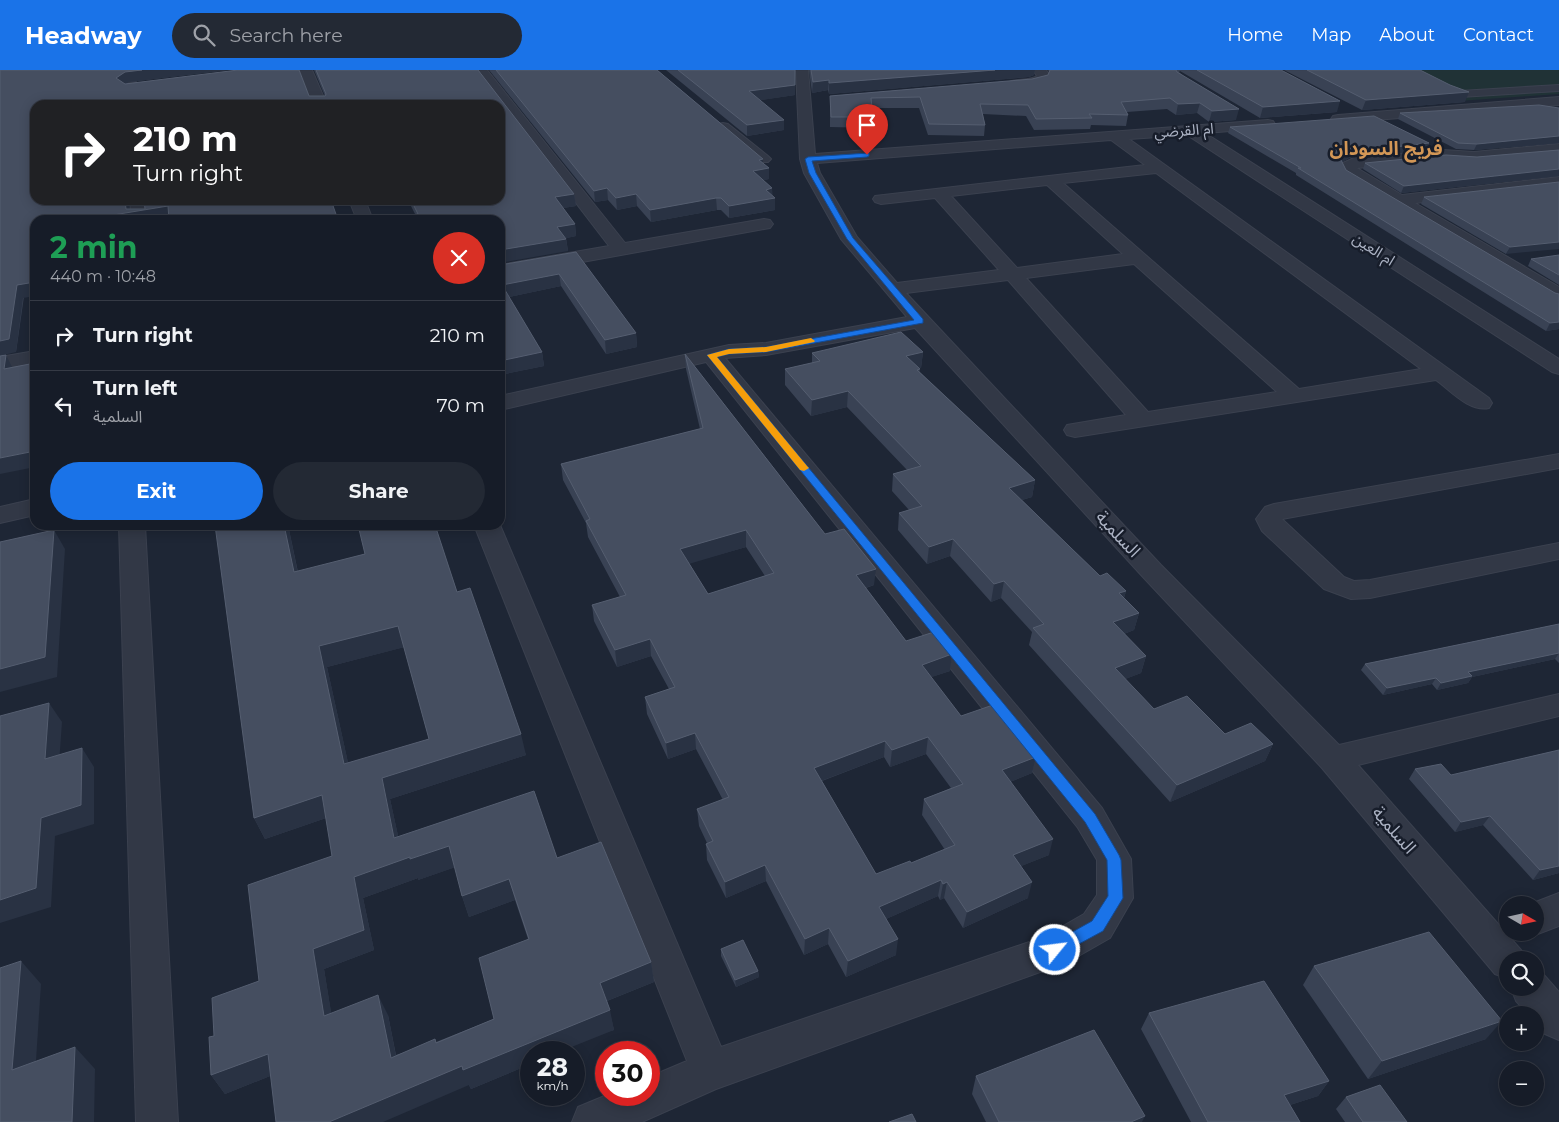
<!DOCTYPE html>
<meta charset="utf-8">
<style>
body{margin:0;font-family:Montserrat,"Noto Sans Arabic",sans-serif;background:#232934;color:#f1f3f6;height:100vh;display:flex;flex-direction:column;font-size:19px;white-space:nowrap}
*{box-sizing:border-box;margin:0}
p{font-size:16px;color:#9ea1a8}
.icon{flex:none;width:28px;height:28px;fill:none;stroke:currentColor;stroke-width:2;stroke-linecap:round;stroke-linejoin:round}
.map{position:relative;flex:1;overflow:hidden}
.side{position:absolute;left:30px;top:145px;width:475px;height:315px;display:flex;flex-direction:column;background:#161c28;border-radius:15px;box-shadow:0 2px 12px #0003,0 0 0 1px #353a45}
.side>*{flex:none}
.banner{position:absolute;left:30px;top:30px;width:475px;height:105px;border-radius:15px;box-shadow:0 2px 12px #0003,0 0 0 1px #353a45;background:#202124;color:#fff;overflow:hidden}
.needle{width:32px;rotate:99deg}
.buttons{position:absolute;left:1499px;top:826px;display:grid;gap:10px}
.buttons a{display:grid;place-items:center;width:45px;height:45px;border-radius:50%;background:#161c28;box-shadow:0 2px 12px #0003,0 0 0 1px #353a45;font-size:25px}
.speed{position:absolute;left:520px;top:971px;display:flex;gap:10px;font-size:25px;font-weight:700;text-align:center}
.speed>*{display:grid;place-content:center;width:65px;height:65px;border-radius:50%;background:#161c28;box-shadow:0 2px 12px #0003,0 0 0 1px #353a45;line-height:1}
.speed small{font-size:12px;font-weight:400}
.speed .limit{border:8px solid #d22;background:#fff;color:#111}
.pin{position:absolute;display:grid;place-items:center;width:42px;height:42px;color:#fff;margin:-51px -21px;border-radius:50% 50% 50% 0;rotate:-45deg;box-shadow:0 0 5px #0007}
.pin .icon{rotate:45deg}
.me{position:absolute;width:55px;margin:-28px;rotate:61deg;stroke-linejoin:round;filter:drop-shadow(0 0 4px #0008)}
.turn{display:flex;align-items:center;gap:18px;height:105px;padding:0 20px;font-size:22px}
.turn .icon{width:65px;height:65px;stroke-width:2.5}
.turn b{display:block;font-size:35px;line-height:42px}
.round{display:grid;place-items:center;flex:none;width:52px;height:52px;border-radius:26px;background:#232934}
.overview{display:flex;align-items:center;justify-content:space-between;height:85px;padding:0 20px}
h1{font-size:30px;font-weight:700;line-height:38px;color:#1e9e55}
.primary-button{display:flex;gap:10px;margin-top:auto;padding:10px 20px}
.primary-button a{flex:1;height:58px;border-radius:30px;background:#1a73e8;color:#fff;font-size:20px;font-weight:700;line-height:58px;text-align:center}
.primary-button a+a{background:#232934;color:#f1f3f6}
ul{padding:0;list-style:none}
li{display:flex;align-items:center;gap:15px;height:70px;padding:0 20px;border-top:1px solid #353a45}
li div{flex:1}
li b{display:block;font-size:19px}
li em{font-style:normal}
header{display:flex;align-items:center;gap:30px;box-sizing:border-box;height:70px;padding:0 25px;background:#1a73e8;color:#fff}
header strong{font-size:24px}
nav{display:flex;gap:28px;margin-inline-start:auto;font-size:18px}
.search{width:350px;height:45px;background:#232934;display:flex;align-items:center;gap:12px;box-sizing:border-box;padding:0 18px;border-radius:28px;color:#9ea1a8;font-size:19px}
.map>svg:first-child{display:block}
.green{fill:#203236}
.lines{fill:none;stroke-linecap:round;stroke-linejoin:round}
.service-casing{stroke:#3b414f;stroke-width:2}
.minor-casing{stroke:#3b414f;stroke-width:2}
.service{fill:#323846;fill-rule:evenodd}
.minor{fill:#323846;fill-rule:evenodd}
.wall{fill:#394254;fill-rule:evenodd}
.shaded-wall{fill:#293243}
.building{fill:#454e60;stroke:#555e70;fill-rule:evenodd}
.route{fill:#1a73e8;stroke:#114b97}
.slow{fill:#f59e0b}
.labels{text-anchor:middle;dominant-baseline:central;stroke-width:5;stroke-linejoin:round;paint-order:stroke}
.far-street-label{font-size:15px;fill:#abb2c3;stroke:#171d2a}
.street-label{font-size:18px;fill:#abb2c3;stroke:#171d2a}
.far-district-label{font-size:19px;font-weight:bold;fill:#d39756;stroke:#171d2a}
</style>
<header>
<strong>Headway</strong>
<div class="search"><svg class="icon" aria-label="search" viewBox="0 0 24 24"><circle cx="10" cy="10" r="6"/><path d="M15 15l6 6"/></svg>Search here</div>
<nav><a>Home</a><a>Map</a><a>About</a><a>Contact</a></nav>
</header>
<div class="map">
<svg width="1559" height="1052" viewBox="0 0 1559 1052">
<rect width="100%" height="100%" fill="#1e2635"/>
<path class="green" d="M1328,0H1559V24L1402,35Z"/>
<g class="lines">
<g class="service-casing">
<path id="service" d="M1403,0C1424,0 1440,17 1460,21L1559,15V21L1460,27L1447,24Z"/>
</g>
<g class="minor-casing">
<g id="minor">
<path d="M123,0H135L137,35H123Z"/>
<path d="M300,0H312L327,35H313Z"/>
<path d="M474,0H487L625,173L764,149L770,150L773,154L770,158L764,159L500,207V195L609,176Z"/>
<path d="M796,0H808L815,84L1268,50L1273,51L1275,54L1273,57L1268,58L1205,63L1559,289V304L1552,302L1187,65L1129,69L1489,328L1492,333L1489,338C1469,342 1451,321 1436,310L1075,367L1067,365L1064,360L1067,355L1126,345L1008,210L906,223L1161,495L1339,675L1559,624V646L1358,695L1521,880L1526,890H1508V909L1495,904L1322,698L1143,507L915,258L766,285L725,288L1102,738L1131,789L1133,828L1110,868L1068,892L716,1019L642,1052H572L578,1037L607,1025H649V1007L687,991L474,455H500L721,977L1044,867L1084,844L1097,825V790L1078,758L706,292L500,340V326L729,275L766,273L907,247L841,169L804,103L800,89ZM1111,70L1145,95L875,126L873,129L875,132L881,134L935,128L999,200L897,213L857,167L820,103L817,93ZM1156,103L1421,299L1299,319L1063,113ZM1047,115L1123,184L1017,198L951,126ZM1134,194L1277,322L1148,342L1026,208Z"/>
<path d="M1033,0H1046L1050,6C1043,16 1013,25 1004,15C1012,7 1027,12 1037,6Z"/>
<path d="M1559,27V35L1338,53L1333,52L1331,49L1333,46L1338,45Z"/>
<path d="M723,53L728,54L768,86L771,89L768,92H758L718,60L716,57L718,54Z"/>
<path d="M1559,74V84L1474,92L1443,90L1357,98L1402,125L1559,107V117L1415,133L1559,217V231L1552,229L1345,105L1340,96L1343,93L1354,88L1443,80L1474,82Z"/>
<path d="M130,130H146L148,150H132Z"/>
<path d="M349,130H365L373,150H357Z"/>
<path d="M35,281V293L0,299V287Z"/>
<path d="M1559,384V398L1282,449L1344,507L1354,511L1370,510L1559,473V489L1370,528L1351,529L1324,519L1262,461L1256,449L1265,437L1274,434Z"/>
<path d="M35,429V445L0,453V437Z"/>
<path d="M119,455H145L178,1052H136Z"/>
<path d="M1559,823V856L1535,865L1528,862H1535V835H1528Z"/>
<path d="M1535,902L1544,905L1559,922V970L1545,964L1535,953V945H1529L1516,931L1511,918H1535Z"/>
</g>
</g>
<use href="#service" class="service"/>
<use href="#minor" class="minor"/>
</g>
<g class="wall">
<path d="M0,0H228L129,12L127,13L309,26H325L314,0H478L574,124L576,136L563,138L575,154L576,166L566,168L568,181L403,150L402,147L415,144L408,130H500V35L35,130H129L130,139L169,149L35,150L16,282Z"/>
<path d="M489,0H657L763,89V93L769,109L763,110L772,125L775,140L729,148L721,140H717L651,152L637,136L617,140L608,130L595,132Z"/>
<path d="M666,0H795V25L760,30L784,60L747,66Z"/>
<path d="M809,0H1035L1034,5L1029,7L829,24L828,20L812,23Z"/>
<path d="M1048,0H1281L1337,42L1260,48L1180,1L1179,2L1236,50L1209,52L1197,43L1176,45L1167,39L1127,42L1128,45L1126,56L1091,55L1090,59L1034,60L1026,46L983,44L985,55L984,66L928,65L919,38H872L873,47L872,58L830,57V26L1032,9L1048,5L1049,2Z"/>
<path d="M1284,0H1420L1465,32L1362,40Z"/>
<path d="M1559,38V73L1474,80L1456,79L1398,49L1400,43Z"/>
<path d="M1230,57L1429,73L1427,80L1349,88L1342,92L1346,100L1555,223L1559,224V259L1546,261L1296,105V103L1228,63Z"/>
<path d="M1559,80V106L1401,123L1363,99L1365,93L1477,87Z"/>
<path d="M1559,112L1506,184L1421,134L1424,127Z"/>
<path d="M576,182L636,263L637,277L606,284L561,216L509,227L542,282L544,296L500,305V195Z"/>
<path d="M1559,185V215L1528,196L1531,189Z"/>
<path d="M923,282L921,298H919L920,302L1035,410L1032,427L1022,430L1100,506L1126,521L1124,528L1139,543L1134,560L1124,564L1146,586L1141,603L1125,609L1154,639L1225,664L1273,674L1265,691L1170,732L1029,575L1032,562L1001,528L991,532L950,486L927,494L898,460L899,443L909,440L892,421L893,404L907,400L847,337L811,346L785,315V299L812,293V283Z"/>
<path d="M685,284L825,464L874,515L866,518L906,571L952,584L950,601L931,607L961,646L1036,687L1032,703L1010,712L1049,785L1021,796L1028,828L963,858L944,828L940,830L938,826L886,849L896,885L846,907L828,874L804,885L766,811L726,828L707,790L706,774L707,773L699,756L697,739L723,730L696,679L668,689L647,644L645,627L669,619L651,586L617,597L594,551L592,535L620,527L588,467L586,453L563,410L561,394L700,359L686,299ZM746,477L765,506L708,524L689,493ZM926,684L951,718L924,729L922,745L945,780L911,793L876,804L822,711L884,687L890,697Z"/>
<path d="M288,455L298,502L365,484L436,460L457,522L526,685L390,729L398,766L557,788L651,892L654,912L607,931L614,960L531,982V994L471,1019L469,1015L270,1006L225,1024L211,1005L214,966L259,911L332,786L326,748L265,769L254,748ZM404,577L429,669L348,693L327,597ZM455,797L462,826L469,847L515,830L528,869L494,949L436,972L396,985L388,945L331,943L324,899L374,880L363,828L418,808V810Z"/>
<path d="M1559,554V593L1555,589L1472,607L1468,613L1437,620L1432,614L1383,625L1361,600L1365,594Z"/>
<path d="M1415,699L1451,705L1559,803L1533,810L1483,755L1455,762L1409,709Z"/>
<path d="M721,879L758,901L759,907L736,917L721,886Z"/>
<path d="M1314,896L1486,969L1368,1009L1303,915Z"/>
<path d="M1149,943L1329,1011L1318,1026L1290,1035L1300,1052H1191L1141,959Z"/>
<path d="M976,1006L1142,1052H986L972,1024Z"/>
<path d="M1346,1027L1407,1052H1345L1336,1039Z"/>
</g>
<g class="shaded-wall">
<path d="M142,0H228L129,12L120,19L116,8L125,2Z"/>
<path d="M995,0H1035L1034,5L1029,7L829,24V13Z"/>
<path d="M829,10L828,20L812,23L813,12Z"/>
<path d="M795,15V25L749,32V21Z"/>
<path d="M1469,22L1465,32L1362,40L1366,30Z"/>
<path d="M1340,31L1337,42L1260,48L1263,37Z"/>
<path d="M1200,33L1197,43L1176,45L1178,34Z"/>
<path d="M1239,39L1236,50L1209,52L1212,41Z"/>
<path d="M784,50V60L747,66V55Z"/>
<path d="M1559,66V73L1474,80L1477,74Z"/>
<path d="M1429,73L1427,80L1349,88L1339,94L1341,88L1351,82Z"/>
<path d="M763,89V99L769,98V109L753,112V101L759,90Z"/>
<path d="M1559,99V106L1401,123L1404,116Z"/>
<path d="M607,118L608,130L595,132L594,121Z"/>
<path d="M772,118L773,128H775V140L729,148V136L766,120Z"/>
<path d="M574,124L576,136L557,139L555,127Z"/>
<path d="M636,124L637,136L617,140L616,128Z"/>
<path d="M716,128L717,140L651,152L650,140Z"/>
<path d="M125,130H129L130,142L168,136L173,148L161,150H107V146L126,139Z"/>
<path d="M575,154L576,166L559,170L557,157Z"/>
<path d="M566,169L568,181L500,193V180Z"/>
<path d="M1559,172V179L1506,184L1510,177Z"/>
<path d="M559,204L561,216L504,228L502,215Z"/>
<path d="M35,212V226L23,228L16,282L0,286V271L17,215Z"/>
<path d="M1559,252V259L1546,261L1550,253Z"/>
<path d="M636,263L637,277L606,284L605,270Z"/>
<path d="M542,282L544,296L500,305V291Z"/>
<path d="M923,282L921,298L905,302L906,286Z"/>
<path d="M6,285L13,299H4Z"/>
<path d="M848,321L847,337L811,346L812,330Z"/>
<path d="M35,381V397L0,404V388Z"/>
<path d="M1035,410L1032,427L1007,434L1009,418Z"/>
<path d="M284,455H288L302,523L294,502Z"/>
<path d="M434,455H457L435,461Z"/>
<path d="M54,460L65,479L57,607L0,622V599Z"/>
<path d="M746,460V477L682,496L680,479Z"/>
<path d="M953,469L950,486L927,494L929,477Z"/>
<path d="M876,499L874,515L855,521L856,505Z"/>
<path d="M1004,511L1001,528L991,532L994,514Z"/>
<path d="M1126,521L1121,538L1119,523Z"/>
<path d="M1139,543L1134,560L1108,570L1113,552Z"/>
<path d="M398,556L405,577L327,597L353,715L344,694L319,576Z"/>
<path d="M650,569L651,586L617,597L615,580Z"/>
<path d="M1559,583L1555,589L1472,607L1468,613L1437,620L1441,613L1468,602Z"/>
<path d="M952,584L950,601L920,611L922,595Z"/>
<path d="M1146,586L1141,603L1110,615L1115,598Z"/>
<path d="M1436,608L1432,614L1383,625L1387,618Z"/>
<path d="M49,633L62,652L58,708L45,689Z"/>
<path d="M695,663L696,679L668,689L666,673Z"/>
<path d="M521,664L526,685L390,729L403,788L394,768L382,708Z"/>
<path d="M928,667L926,684L890,697L892,680Z"/>
<path d="M885,671L884,687L813,714L814,698Z"/>
<path d="M1273,674L1265,691L1170,732L1177,715Z"/>
<path d="M82,678L94,697V754L55,766L51,837L0,853V830L41,748Z"/>
<path d="M1036,687L1032,703L998,717L1002,700Z"/>
<path d="M322,725L332,746L265,769L254,748Z"/>
<path d="M1490,746L1483,755L1455,762L1461,752Z"/>
<path d="M1053,769L1049,785L1009,801L1013,785Z"/>
<path d="M449,776L456,797L418,810V808L363,828L374,880L324,899L335,965L324,946L313,879L354,807L410,787Z"/>
<path d="M765,795L766,811L726,828L725,812Z"/>
<path d="M1559,796V803L1533,810L1540,800Z"/>
<path d="M509,809L515,830L469,847L462,826Z"/>
<path d="M941,810L938,826L877,853L879,837Z"/>
<path d="M947,812L944,828L940,830L943,814Z"/>
<path d="M1032,812L1028,828L963,858L967,842Z"/>
<path d="M829,858L828,874L804,885L805,869Z"/>
<path d="M898,869L896,885L846,907L848,891Z"/>
<path d="M21,891L41,914L34,1021L12,1000Z"/>
<path d="M651,892L654,912L604,932L600,913Z"/>
<path d="M758,901L759,907L736,917L735,910Z"/>
<path d="M378,925L388,945L400,1007L391,988Z"/>
<path d="M610,940L614,960L559,982H531V994L471,1019L469,1015L383,1052H329L462,996Z"/>
<path d="M1502,951L1486,969L1368,1009L1382,991Z"/>
<path d="M75,977L95,999L94,1052H71Z"/>
<path d="M268,984L280,1002L225,1024L211,1005Z"/>
<path d="M1329,1011L1318,1026L1274,1040L1284,1025Z"/>
<path d="M1145,1046L1142,1052H1131Z"/>
</g>
<g class="building">
<path d="M0,0H142L125,2L116,8L125,14L238,0H299L309,26H325L326,24L316,0H478L574,124L555,127L575,154L557,157L566,169L500,180V150H403L402,147L418,144L411,130H500V35H35V130H125L126,139H145L144,130H331L338,150H169L168,136L107,146V150H35V212L17,215L9,269L0,271Z"/>
<path d="M496,0H657L763,89L759,90L769,98L753,101L772,118L766,120L775,128L729,136L721,128H716L650,140L636,124L616,128L607,118L594,121Z"/>
<path d="M678,0H795V15L749,21L784,50L747,55Z"/>
<path d="M811,0H995L829,13V10L813,12Z"/>
<path d="M1050,0H1176L1177,2L1239,39L1212,41L1200,33L1178,34L1170,28L1121,32L1128,45L1089,44L1092,48L1036,49L1028,35L980,34L985,55L929,54L920,27L871,28L873,47H831L830,26L1032,9L1048,5Z"/>
<path d="M1197,0H1281L1340,31L1263,37Z"/>
<path d="M1307,0H1420L1450,15L1469,22L1366,30Z"/>
<path d="M1539,35L1559,38V66L1477,74L1458,73L1400,43Z"/>
<path d="M1374,46L1429,73L1351,82L1341,88V90L1346,100L1555,223L1559,224V252L1550,253L1298,98H1301L1230,57Z"/>
<path d="M1559,80V99L1404,116L1365,93L1446,85L1477,87Z"/>
<path d="M1559,112V172L1510,177L1424,127Z"/>
<path d="M576,182L636,263L605,270L559,204L502,215L542,282L500,291V195Z"/>
<path d="M1559,185V205L1531,189Z"/>
<path d="M901,262L923,282L906,286L920,299L917,300L1035,410L1009,418L1100,506L1107,503L1126,521L1119,523L1139,543L1113,552L1146,586L1115,598L1154,639L1187,626L1225,664L1251,653L1273,674L1177,715L1033,558L1044,554L1004,511L994,514L953,469L929,477L899,443L922,436L893,404L921,396L848,321L812,330L785,299L820,291L812,283Z"/>
<path d="M685,284L825,464L844,459L876,499L856,505L906,571L934,562L952,584L922,595L961,646L993,635L1036,687L1002,700L1053,769L1013,785L1032,812L967,842L947,812L943,814L941,810L879,837L898,869L848,891L829,858L805,869L765,795L725,812L706,774L713,771L697,739L729,727L695,663L666,673L645,627L675,617L650,569L615,580L592,535L626,525L586,451L590,449L561,394L703,358ZM746,460L774,503L708,524L680,479ZM928,667L963,714L924,729L955,775L911,793L910,791L876,804L814,698L885,671L892,680Z"/>
<path d="M6,285L4,299L35,293V381L0,388V286Z"/>
<path d="M215,455H284L294,502L365,484L358,455H435L457,522L470,518L521,664L382,708L394,768L534,721L557,788L601,772L651,892L600,913L610,940L463,1000L462,996L329,1052H276L268,984L211,1005L209,967L214,966L212,928L259,911L248,815L332,786L322,725L254,748ZM398,556L429,669L344,694L319,576ZM449,776L462,826L509,809L529,869L479,888L494,949L436,973L435,969L391,988L378,925L324,946L313,879L364,860L354,807L410,787V789Z"/>
<path d="M54,460L45,587L0,599V472Z"/>
<path d="M1559,554V583L1468,602L1472,606L1441,613L1436,608L1387,618L1365,594Z"/>
<path d="M49,633L45,689L82,678L81,735L41,748L36,818L0,830V646Z"/>
<path d="M1559,680V796L1540,800L1490,746L1461,752L1415,699L1441,694L1451,705Z"/>
<path d="M1429,862L1502,951L1382,991L1314,896Z"/>
<path d="M743,870L758,901L735,910L721,879Z"/>
<path d="M21,891L12,1000L75,977L72,1052H0V898Z"/>
<path d="M1264,911L1329,1011L1284,1025L1300,1052H1208L1149,943Z"/>
<path d="M1094,960L1145,1046L1131,1052H999L976,1006Z"/>
<path d="M1380,1015L1407,1052H1363L1346,1027Z"/>
<path d="M912,1044L916,1052H889Z"/>
</g>
<path class="route" d="M869,83V86L867,87L812,91L816,103L853,168L923,249V253L766,282L729,284L717,287L1095,744L1119,785L1121,790L1123,828L1103,861L1055,887L1049,885L1047,880L1049,875L1092,851L1108,826L1107,790L1085,752L707,285L729,279L766,277L914,250L847,169L809,103L805,89L808,87Z"/>
<path class="slow" d="M811,268L815,271L814,272L766,282L729,284L717,287L807,396L809,398L804,401L800,400L707,285L729,279L766,277Z"/>
<g class="labels">
<g class="far-street-label">
<text transform="translate(1184 60) rotate(-4)">ام القرضي</text>
<text transform="translate(1374 179) rotate(33)">ام العين</text>
</g>
<g class="street-label">
<text transform="translate(1118 464) rotate(47)">السلمية</text>
<text transform="translate(1394 760) rotate(49)">السلمية</text>
</g>
<g class="far-district-label">
<text x="1386" y="78">فريج السودان</text>
</g>
</g>
</svg>
<div class="buttons">
<a><svg class="needle" viewBox="-14 -14 28 28"><path d="M0-13l5 13h-10z" fill="#e53935"/><path d="M0 13l5-13h-10z" fill="#9ea1a8"/></svg></a>
<a><svg class="icon" aria-label="search" viewBox="0 0 24 24"><circle cx="10" cy="10" r="6"/><path d="M15 15l6 6"/></svg></a>
<a>+</a>
<a>−</a>
</div>
<div class="speed"><div>28<small>km/h</small></div><div class="limit">30</div></div>
<div class="pin" style="left:867px;top:85px;background:#d93025"><svg class="icon" aria-label="arrive" viewBox="0 0 24 24"><path d="M6 21V4h12l-3 4 3 4H6"/></svg></div>
<svg class="me" style="left:1055px;top:880px" viewBox="-20 -20 40 40"><circle r="17" fill="#1a73e8" stroke="#fff" stroke-width="3"/><path d="M0-11L8 9 0 5-8 9z" fill="#fff"/></svg>
<div class="banner">
<div class="turn"><svg class="icon" aria-label="right" viewBox="0 0 24 24"><path d="M7 20v-9h11M14 6l5 5-5 5"/></svg><div><b>210 m</b>Turn right</div></div>
</div>
<section class="side">
<div class="overview"><div><h1>2 min</h1><p>440 m · 10:48</p></div><a class="round" style="background:#d93025;color:#fff"><svg class="icon" aria-label="close" viewBox="0 0 24 24"><path d="M6 6l12 12M18 6L6 18"/></svg></a></div>
<ul>
<li><svg class="icon" aria-label="right" viewBox="0 0 24 24"><path d="M7 20v-9h11M14 6l5 5-5 5"/></svg><div><b>Turn right</b></div><em>210 m</em></li>
<li><svg class="icon" aria-label="left" viewBox="0 0 24 24"><path d="M17 20v-9H6M10 6l-5 5 5 5"/></svg><div><b>Turn left</b><p>السلمية</p></div><em>70 m</em></li>
</ul>
<div class="primary-button"><a>Exit</a><a>Share</a></div>
</section>
</div>
